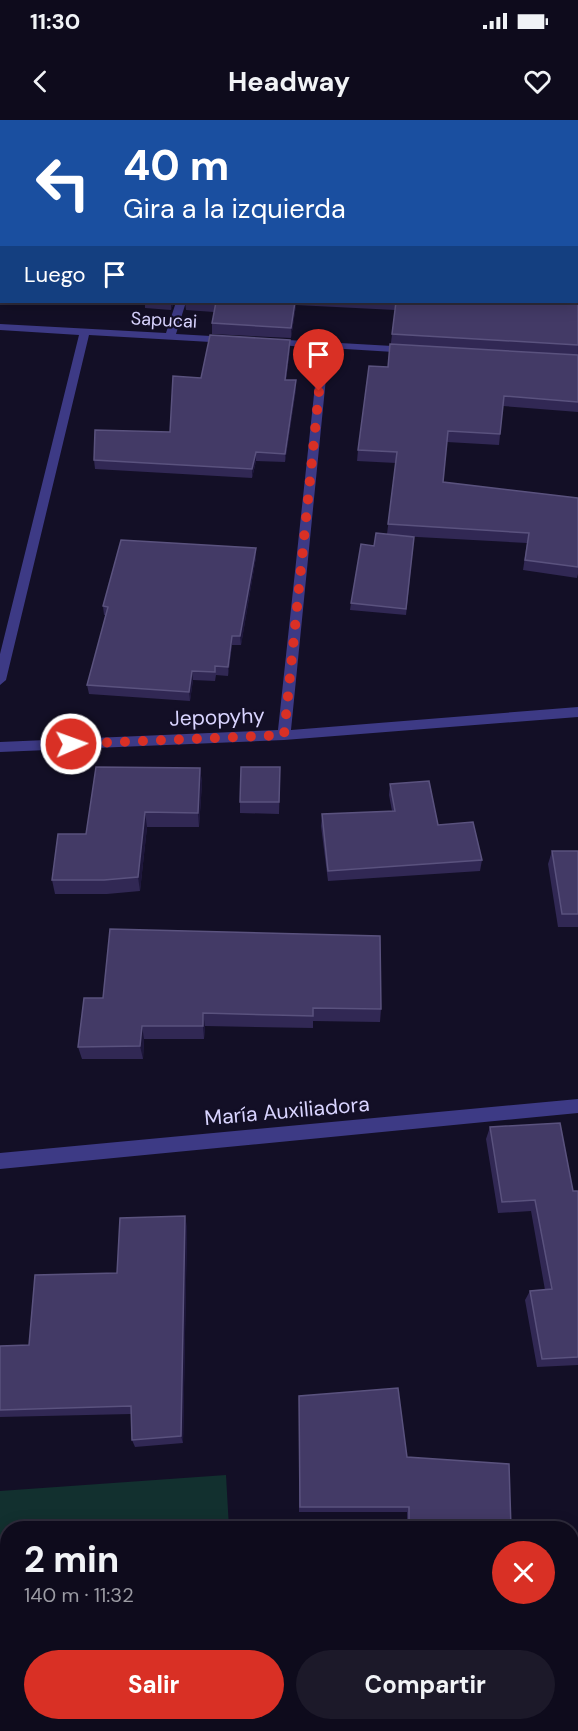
<!DOCTYPE html>
<html lang="es">
<meta charset="utf-8">
<style>
body{margin:0;font-family:"DM Sans",sans-serif;background:#1c1929;color:#f1f3f6;height:100vh;display:flex;flex-direction:column;font-size:22px;white-space:nowrap}
*{box-sizing:border-box;margin:0}
p{font-size:20px;color:#9b9ba3}
.icon{flex:none;width:33px;height:33px;fill:none;stroke:currentColor;stroke-width:2;stroke-linecap:round;stroke-linejoin:round}
.map{position:relative;flex:1;overflow:hidden}
.panel{position:absolute;left:0px;top:1401px;width:579px;height:210px;display:flex;flex-direction:column;background:#0e0b1c;border-radius:24px 24px 0 0;box-shadow:0 3px 15px #0003,0 0 0 2px #2e2b3b}
.panel>*{flex:none}
.top-card{position:absolute;left:0px;top:0px;width:579px;height:183px;box-shadow:0 3px 15px #0003,0 0 0 2px #2e2b3b;background:#1a4fa0;color:#fff;overflow:hidden}
.pin{position:absolute;display:grid;place-items:center;width:51px;height:51px;color:#fff;margin:-62px -26px;border-radius:50% 50% 50% 0;rotate:-45deg;box-shadow:0 0 6px #0007}
.pin .icon{rotate:45deg}
.me{position:absolute;width:66px;margin:-33px;rotate:88deg;stroke-linejoin:round;filter:drop-shadow(0 0 4px #0008)}
.turn{display:flex;align-items:center;gap:21px;height:126px;padding:0 24px;font-size:27px}
.turn .icon{width:78px;height:78px;stroke-width:2.5}
.turn b{display:block;font-size:42px;line-height:51px}
.then{display:flex;align-items:center;height:57px;padding:0 24px;background:#0003;gap:12px;font-size:22px}
.round{display:grid;place-items:center;flex:none;width:63px;height:63px;border-radius:32px;background:#1c1929}
.summary{display:flex;align-items:center;justify-content:space-between;height:102px;padding:0 24px}
h1{font-size:36px;font-weight:700;line-height:45px}
.cta{display:flex;gap:12px;margin-top:auto;padding:12px 24px}
.cta a{flex:1;height:69px;border-radius:36px;background:#d93025;color:#fff;font-size:24px;font-weight:700;line-height:69px;text-align:center}
.cta a+a{background:#1c1929;color:#f1f3f6}
.status{display:flex;justify-content:space-between;align-items:center;height:42px;padding:0 30px;background:#0e0b1c;direction:ltr}
.status svg{height:16px;fill:currentColor}
header{display:flex;justify-content:space-between;align-items:center;height:78px;padding:0 24px;background:#0e0b1c;font-size:27px;font-weight:700}
.map>svg:first-child{display:block}
.green{fill:#12302f}
.lines{fill:none;stroke-linecap:round;stroke-linejoin:round}
.street{fill:#3d3a85;fill-rule:evenodd}
.wall{fill:#312854}
.shaded-wall{fill:#1d163a}
.building{fill:#433a66;stroke:#5a527e;stroke-width:1.5}
.route{stroke:#d93025;stroke-width:10;stroke-dasharray:0 18}
.labels{text-anchor:middle;dominant-baseline:central;stroke-width:4.5;stroke-linejoin:round;paint-order:stroke}
.far-street-label{font-size:18px;fill:#d9d4ff;stroke:#130f26}
.street-label{font-size:21px;fill:#d9d4ff;stroke:#130f26}
</style>
<div class="status"><b>11:30</b><svg viewBox="0 0 49 12"><path d="M0 12V9h3v3zM5 12V6h3v6zM10 12V3h3v9zM15 12V0h3v12zM26 1h20v11H26zM47 4h2v5h-2z"/></svg></div>
<header><svg class="icon" aria-label="back" viewBox="0 0 24 24"><path d="M15 5l-7 7 7 7"/></svg>Headway<svg class="icon" aria-label="heart" viewBox="0 0 24 24"><path d="M12 20l-8-8c-3-5 5-10 8-4 3-6 11-1 8 4z"/></svg></header>
<div class="map">
<svg width="578" height="1611" viewBox="0 0 578 1611">
<rect width="100%" height="100%" fill="#130f26"/>
<path class="green" d="M226,1355L229,1408H8V1590H0V1371Z"/>
<g class="lines">
<g class="street">
<path d="M231,0H239L230,2Z"/>
<path d="M544,0H562L564,2H545Z"/>
<path d="M176,182H186L176,214L228,217L233,220L228,223L89,215L6,560L0,565V534L79,215L0,210V204L166,213Z"/>
<path d="M270,219L410,227L415,230L410,233L329,228L291,610L578,587V597L284,620L0,632V622L278,610L319,228L266,224V220Z"/>
<path d="M578,979V993L0,1049V1033Z"/>
</g>
</g>
<g class="wall">
<path d="M2,40V170L0,169V43Z"/>
<path d="M578,81V292L503,286L499,325L447,322L443,362L578,378V454L577,458L523,450L527,423L399,416L414,417L406,495L350,490L351,483L374,426L387,414L396,343L357,341L358,330L388,247L395,190L296,185L291,218L212,214V203L214,192L186,190L185,182H578Z"/>
<path d="M141,182H174L171,190L145,188V182Z"/>
<path d="M290,229L286,260H296V269L285,342L256,341L252,358L95,349L94,340L170,312L201,258Z"/>
<path d="M256,428V437L241,525H232L228,556L216,555L215,561L193,560L190,581L89,574L87,565L106,495H104L103,486Z"/>
<path d="M200,648L202,663L199,707H147L140,771L107,774H55L52,760L86,714Z"/>
<path d="M280,659L279,694L240,693V682Z"/>
<path d="M390,664L482,740L480,751L328,761L321,706L322,694L392,691L389,675Z"/>
<path d="M552,731H578V807H558L548,744Z"/>
<path d="M84,878L381,889L380,902L313,901V908L205,906L204,919H144L143,939H82L78,927Z"/>
<path d="M490,1007L573,1071H578V1245L537,1247L525,1180L530,1171L545,1170L531,1091L498,1093L486,1019Z"/>
<path d="M187,1106L183,1323L135,1327L132,1320L131,1294L0,1297V1226L29,1225L117,1153Z"/>
<path d="M299,1276L407,1337L511,1408H407V1392H299Z"/>
</g>
<g class="shaded-wall">
<path d="M183,0H192L191,2H182Z"/>
<path d="M171,182H174L171,190Z"/>
<path d="M295,182H296V185L291,218V208Z"/>
<path d="M290,220V229L285,268V260Z"/>
<path d="M296,260V269L285,342V334Z"/>
<path d="M256,332V341L252,358V349Z"/>
<path d="M256,428V437L241,525L240,516Z"/>
<path d="M232,516V525L228,556V547Z"/>
<path d="M192,551L193,560L190,581L189,572Z"/>
<path d="M200,648L202,663L199,707L198,693Z"/>
<path d="M145,692L147,707L140,771L138,757Z"/>
<path d="M203,893L205,906L204,919L203,906Z"/>
<path d="M142,906L144,919L143,939L140,926Z"/>
<path d="M185,1096L187,1106L183,1323L181,1316Z"/>
</g>
<g class="building">
<path d="M15,0H183L182,2H14Z"/>
<path d="M2,40V159H0V43Z"/>
<path d="M578,81V225L392,214L396,182H578Z"/>
<path d="M216,182H295L291,208L212,203Z"/>
<path d="M210,215L290,220L285,260H296L285,334L256,332L252,349L94,340L95,310L170,312L173,256L201,258Z"/>
<path d="M390,224L578,235V282L504,276L500,314L448,311L443,362L578,378V447L525,440L529,413L388,404L397,332L358,330L369,246L388,247Z"/>
<path d="M376,413L414,417L406,489L351,483L361,424L374,426Z"/>
<path d="M121,420L256,428L240,516H232L228,547L215,546V552L192,551L189,572L87,565L108,487L103,486Z"/>
<path d="M96,647L200,648L198,693L145,692L138,757L104,760H52L58,714H86Z"/>
<path d="M241,647H280L279,682H240Z"/>
<path d="M429,661L438,705L473,702L482,740L328,751L322,694L395,691L390,664Z"/>
<path d="M552,731H578V794H562Z"/>
<path d="M110,809L380,816L381,889L313,888V896L203,893V906H142L140,926L78,927L84,878H103Z"/>
<path d="M560,1003L573,1071H578V1237L542,1239L530,1171L552,1169L535,1080L502,1082L490,1007Z"/>
<path d="M185,1096L181,1316L132,1320L131,1286L0,1290V1226L29,1225L35,1155L117,1153L120,1098Z"/>
<path d="M398,1268L407,1337L509,1344L511,1408H409V1387H300L299,1276Z"/>
</g>
<g class="lines">
<path class="route" d="M71,624L284,615L319,271"/>
</g>
<g class="labels">
<g class="far-street-label">
<text transform="translate(164 200) rotate(3)">Sapucai</text>
</g>
<g class="street-label">
<text transform="translate(217 597) rotate(-2)">Jepopyhy</text>
<text transform="translate(287 991) rotate(-5)">María Auxiliadora</text>
</g>
</g>
</svg>
<div class="pin" style="left:319px;top:271px;background:#d93025"><svg class="icon" aria-label="arrive" viewBox="0 0 24 24"><path d="M6 21V4h12l-3 4 3 4H6"/></svg></div>
<svg class="me" style="left:71px;top:624px" viewBox="-20 -20 40 40"><circle r="17" fill="#d93025" stroke="#fff" stroke-width="3"/><path d="M0-11L8 9 0 5-8 9z" fill="#fff"/></svg>
<div class="top-card">
<div class="turn"><svg class="icon" aria-label="left" viewBox="0 0 24 24"><path d="M17 20v-9H6M10 6l-5 5 5 5"/></svg><div><b>40 m</b>Gira a la izquierda</div></div>
<div class="then">Luego<svg class="icon" aria-label="arrive" viewBox="0 0 24 24"><path d="M6 21V4h12l-3 4 3 4H6"/></svg></div>
</div>
<section class="panel">
<div class="summary"><div><h1>2 min</h1><p>140 m · 11:32</p></div><a class="round" style="background:#d93025;color:#fff"><svg class="icon" aria-label="close" viewBox="0 0 24 24"><path d="M6 6l12 12M18 6L6 18"/></svg></a></div>
<div class="cta"><a>Salir</a><a>Compartir</a></div>
</section>
</div>
